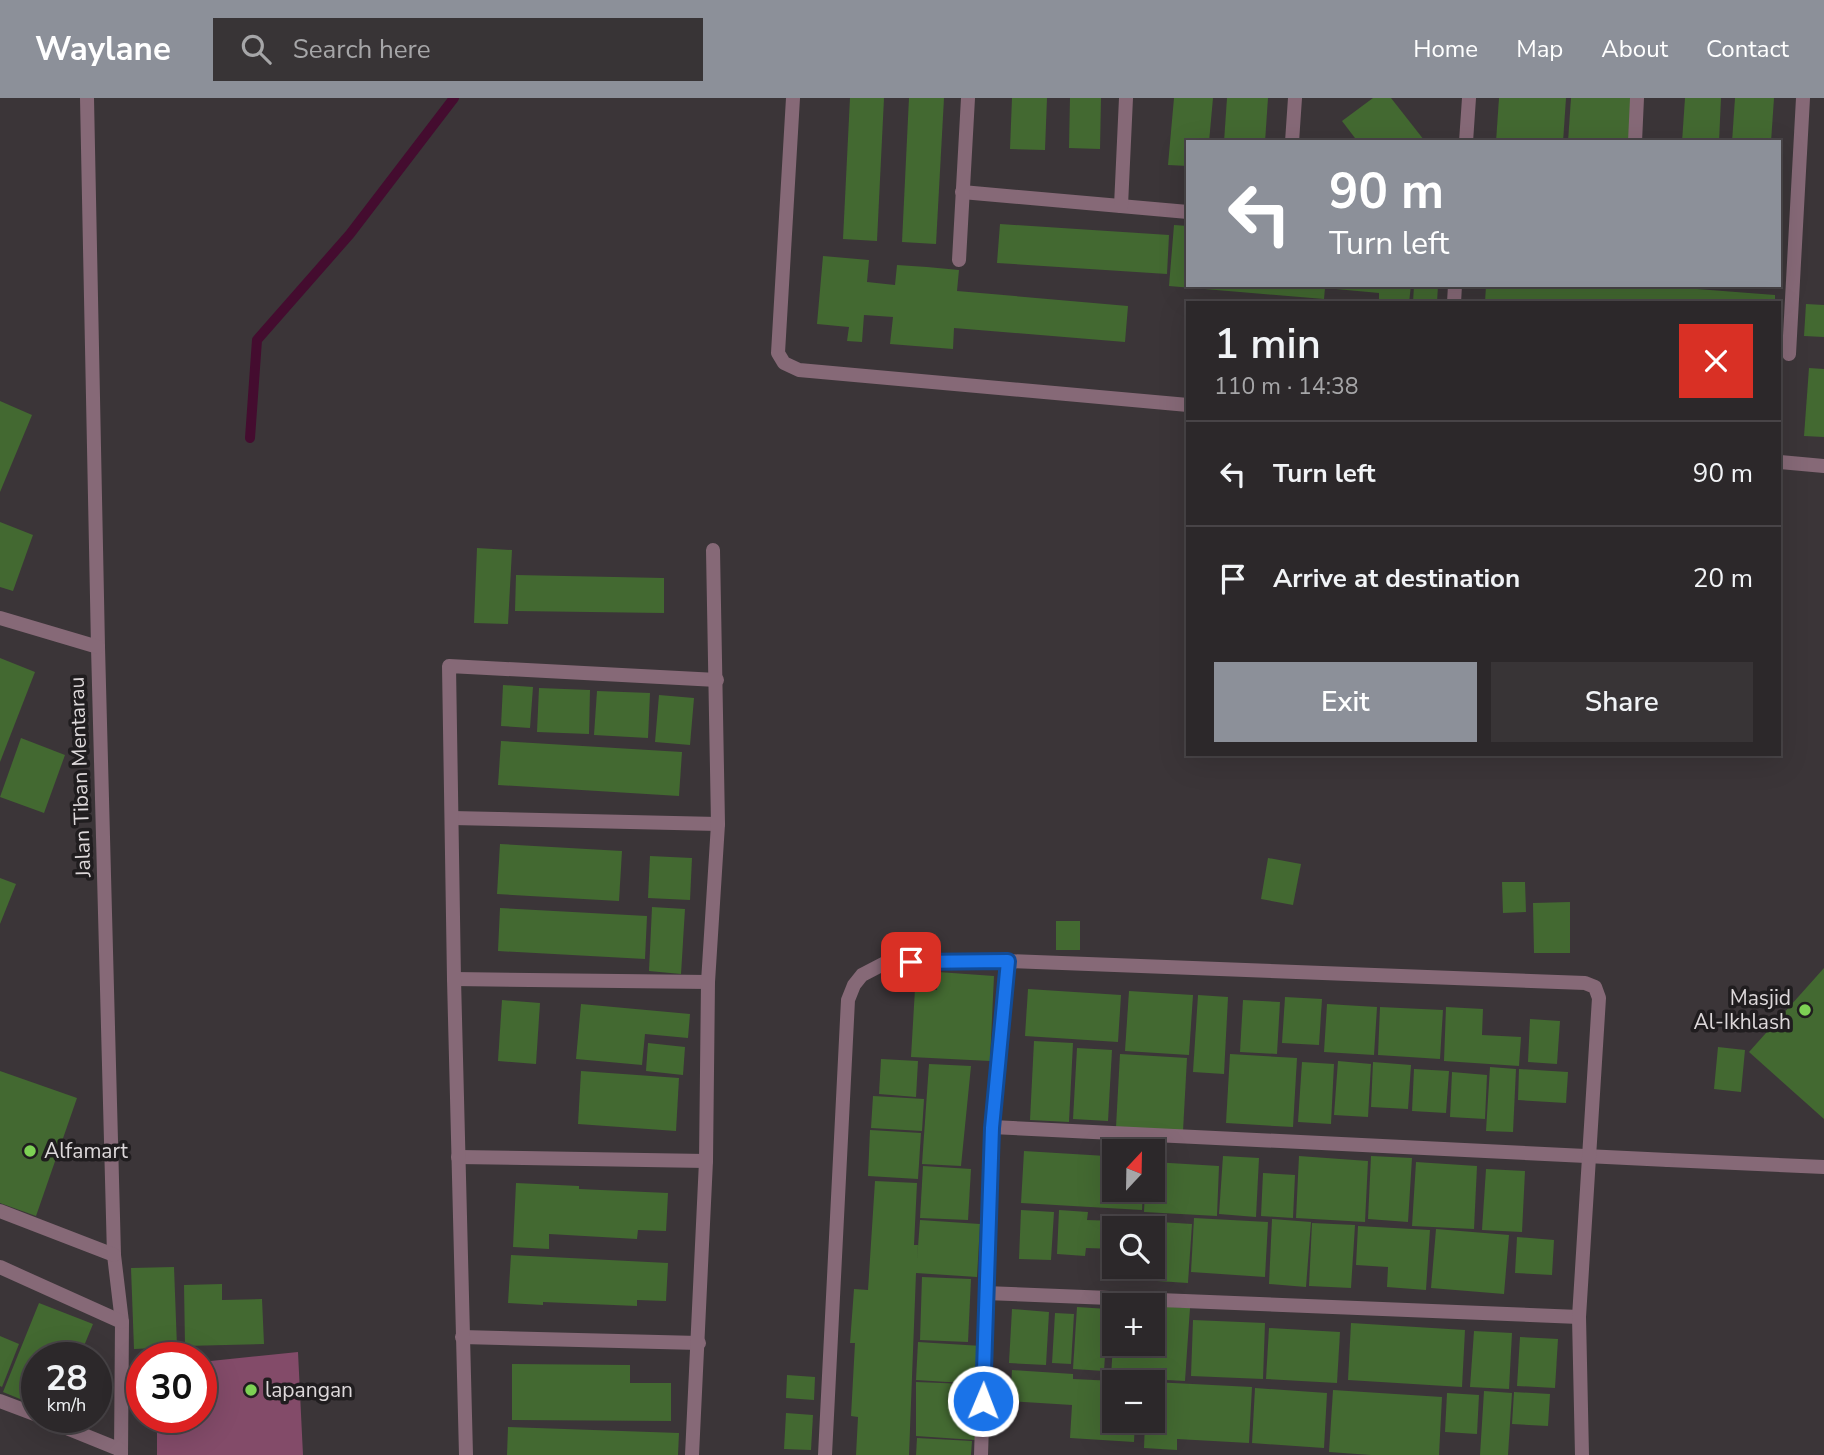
<!DOCTYPE html>
<meta charset="utf-8">
<style>
body{margin:0;font-family:"Nunito Sans",sans-serif;background:#383436;color:#f1f3f6;height:100vh;display:flex;flex-direction:column;font-size:26px;white-space:nowrap}
*{box-sizing:border-box;margin:0}
p{font-size:23px;color:#a6a6a8}
.icon{flex:none;width:38px;height:38px;fill:none;stroke:currentColor;stroke-width:2;stroke-linecap:round;stroke-linejoin:round}
.map{position:relative;flex:1;overflow:hidden}
.details{position:absolute;left:1186px;top:203px;width:595px;height:455px;display:flex;flex-direction:column;background:#2c282a;border-radius:0px;box-shadow:0 7px 28px #0002,0 0 0 2px #484447}
.details>*{flex:none}
.hud{position:absolute;left:1186px;top:42px;width:595px;height:147px;border-radius:0px;box-shadow:0 7px 28px #0002,0 0 0 2px #484447;background:#8c9099;color:#fff;overflow:hidden}
.needle{width:46px;rotate:22deg}
.fabs{position:absolute;left:1102px;top:1041px;display:grid;gap:14px}
.fabs a{display:grid;place-items:center;width:63px;height:63px;border-radius:0px;background:#2c282a;box-shadow:0 7px 28px #0002,0 0 0 2px #484447;font-size:35px}
.speed{position:absolute;left:21px;top:1244px;display:flex;gap:14px;font-size:35px;font-weight:700;text-align:center}
.speed>*{display:grid;place-content:center;width:91px;height:91px;border-radius:50%;background:#2c282a;box-shadow:0 7px 28px #0002,0 0 0 2px #484447;line-height:1}
.speed small{font-size:18px;font-weight:400}
.speed .limit{border:10px solid #d22;background:#fff;color:#111}
.pin{position:absolute;display:grid;place-items:center;width:60px;height:60px;color:#fff;margin:-30px;border-radius:14px;box-shadow:0 4px 10px #0006}
.me{position:absolute;width:77px;margin:-38px;rotate:1deg;stroke-linejoin:round;filter:drop-shadow(0 0 5px #0008)}
.turn{display:flex;align-items:center;gap:24px;height:147px;padding:0 28px;font-size:32px}
.turn .icon{width:91px;height:91px;stroke-width:2.5}
.turn b{display:block;font-size:49px;line-height:60px}
.round{display:grid;place-items:center;flex:none;width:74px;height:74px;border-radius:0px;background:#383436}
.overview{display:flex;align-items:center;justify-content:space-between;height:119px;padding:0 28px}
h1{font-size:42px;font-weight:600;line-height:52px}
.cta{display:flex;gap:14px;margin-top:auto;padding:14px 28px}
.cta a{flex:1;height:80px;border-radius:0px;background:#8c9099;color:#fff;font-size:28px;font-weight:600;line-height:80px;text-align:center}
.cta a+a{background:#383436;color:#f1f3f6}
ul{padding:0;list-style:none}
li{display:flex;align-items:center;gap:21px;height:105px;padding:0 28px;border-top:2px solid #484447}
li div{flex:1}
li b{display:block;font-size:26px}
li em{font-style:normal}
header{display:flex;align-items:center;gap:42px;box-sizing:border-box;height:98px;padding:0 35px;background:#8c9099;color:#fff}
header strong{font-size:33px}
nav{display:flex;gap:38px;margin-inline-start:auto;font-size:24px}
.search{width:490px;height:63px;background:#383436;display:flex;align-items:center;gap:18px;box-sizing:border-box;padding:0 24px;border-radius:0px;color:#a6a6a8;font-size:26px}
.map>svg:first-child{display:block}
.green{fill:#834b69}
.lines{fill:none;stroke-linecap:round;stroke-linejoin:round}
.stream{stroke:#440c2f;stroke-width:10}
.building{fill:#436931}
.lane{stroke:#866977;stroke-width:14}
.street{stroke:#866977;stroke-width:14}
.route-casing{stroke:#114b97;stroke-width:18}
.route{stroke:#1a73e8;stroke-width:12}
.poi-dot{fill:#7dd154;stroke:#201d1f;stroke-width:2.5}
.labels{text-anchor:middle;dominant-baseline:central;stroke-width:7;stroke-linejoin:round;paint-order:stroke}
.street-label{font-size:21px;fill:#ddd8da;stroke:#201d1f}
.poi-label{font-size:21px;fill:#ddd8da;stroke:#201d1f;text-anchor:start}
</style>
<header>
<strong>Waylane</strong>
<div class="search"><svg class="icon" aria-label="search" viewBox="0 0 24 24"><circle cx="10" cy="10" r="6"/><path d="M15 15l6 6"/></svg>Search here</div>
<nav><a>Home</a><a>Map</a><a>About</a><a>Contact</a></nav>
</header>
<div class="map">
<svg width="1824" height="1357" viewBox="0 0 1824 1357">
<rect width="100%" height="100%" fill="#3b3538"/>
<path class="green" d="M298,1254L303,1357H157V1320H201V1264Z"/>
<g class="lines">
<path class="stream" d="M250,340L257,242L350,136L454,0"/>
</g>
<g class="building">
<path d="M850,0H884L877,143L843,141Z"/>
<path d="M909,0H944L936,146L902,144Z"/>
<path d="M1012,0H1047L1045,52L1010,51Z"/>
<path d="M1070,0H1101L1100,51L1069,50Z"/>
<path d="M1174,0H1213L1209,44H1188V68L1168,67Z"/>
<path d="M1227,0H1268L1265,44H1224Z"/>
<path d="M1373,0H1391L1424,42L1358,44L1342,23Z"/>
<path d="M1499,0H1566L1563,44H1496Z"/>
<path d="M1571,0H1632L1629,44H1568Z"/>
<path d="M1685,0H1721L1719,44H1682Z"/>
<path d="M1735,0H1774L1771,44H1732Z"/>
<path d="M1000,126L1169,137L1167,176L997,165Z"/>
<path d="M1174,127L1188,128V187H1411L1409,205H1379V195L1325,190L1324,201L1169,188Z"/>
<path d="M823,158L869,162L867,184L895,187L897,167L927,169L959,172L957,193L1128,208L1125,244L954,230L953,251L890,246L893,219L864,217L862,244L847,243L849,229L817,226Z"/>
<path d="M1414,187H1438L1437,205H1413Z"/>
<path d="M1486,187H1645L1775,197V205H1485Z"/>
<path d="M1806,206L1824,207V239L1804,238Z"/>
<path d="M1186,215H1188V248L1184,247Z"/>
<path d="M1809,270L1824,271V339L1804,338Z"/>
<path d="M0,303L32,317L0,394Z"/>
<path d="M0,424L33,437L13,493L0,489Z"/>
<path d="M477,450L512,452L508,526L474,525Z"/>
<path d="M516,477L664,480V515L515,513Z"/>
<path d="M0,560L35,574L0,664Z"/>
<path d="M503,587L533,589L530,630L501,628Z"/>
<path d="M539,590L590,592L589,636L537,634Z"/>
<path d="M597,593L650,595L648,640L594,637Z"/>
<path d="M659,597L694,600L690,647L655,644Z"/>
<path d="M21,640L65,657L44,715L0,699Z"/>
<path d="M501,643L682,654L679,698L498,687Z"/>
<path d="M500,746L622,753L619,803L497,796Z"/>
<path d="M650,758L692,760L690,802L648,800Z"/>
<path d="M1268,760L1301,766L1293,807L1261,801Z"/>
<path d="M0,780L16,786L0,826Z"/>
<path d="M1502,784H1525L1526,814L1503,815Z"/>
<path d="M1570,804V855H1534L1533,805Z"/>
<path d="M652,809L685,811L681,876L649,873Z"/>
<path d="M500,810L647,818L645,861L498,853Z"/>
<rect x="1056" y="823" width="24" height="29"/>
<path d="M1824,870V1021L1749,954Z"/>
<path d="M938,874L994,878L990,963L911,959L915,891L937,892Z"/>
<path d="M1028,891L1121,897L1118,944L1025,938Z"/>
<path d="M1129,893L1193,897L1189,957L1125,953Z"/>
<path d="M1198,897L1228,899L1224,976L1193,974Z"/>
<path d="M1285,899L1322,901L1319,947L1282,945Z"/>
<path d="M502,902L540,905L536,966L498,963Z"/>
<path d="M1243,902L1280,904L1277,956L1240,954Z"/>
<path d="M581,906L690,916L688,940L645,936L642,967L576,961Z"/>
<path d="M1327,906L1377,909L1374,957L1324,954Z"/>
<path d="M1380,909L1443,912L1440,961L1378,957Z"/>
<path d="M1446,909L1483,911L1482,937L1521,939L1519,968L1444,963Z"/>
<path d="M1530,921L1560,923L1557,966L1528,964Z"/>
<path d="M1034,943L1073,945L1069,1024L1030,1022Z"/>
<path d="M648,945L685,949L683,977L646,973Z"/>
<path d="M1718,949L1745,952L1741,994L1714,991Z"/>
<path d="M1077,950L1112,952L1108,1023L1073,1021Z"/>
<path d="M1120,956L1187,960L1183,1033L1116,1029Z"/>
<path d="M1230,956L1297,960L1293,1029L1226,1025Z"/>
<path d="M881,961L918,963L916,999L879,996Z"/>
<path d="M1338,963L1371,966L1368,1019L1334,1017Z"/>
<path d="M1302,964L1334,966L1331,1026L1298,1024Z"/>
<path d="M1373,964L1411,967L1408,1011L1371,1009Z"/>
<path d="M929,966L971,968L961,1068L922,1066Z"/>
<path d="M1490,969L1516,971L1513,1034L1486,1033Z"/>
<path d="M1414,971L1449,973L1446,1015L1412,1013Z"/>
<path d="M1519,971L1568,974L1566,1005L1518,1002Z"/>
<path d="M0,973L77,1000L36,1118L0,1105Z"/>
<path d="M581,973L679,980L676,1033L578,1026Z"/>
<path d="M1452,974L1487,977L1485,1021L1450,1019Z"/>
<path d="M873,998L924,1001L922,1033L871,1030Z"/>
<path d="M870,1032L921,1035L918,1081L868,1078Z"/>
<path d="M1024,1053L1106,1058V1082L1108,1054H1115V1092H1143L1142,1112L1021,1105Z"/>
<path d="M1223,1058L1259,1060L1256,1119L1219,1116Z"/>
<path d="M1299,1058L1368,1063L1365,1124L1296,1120Z"/>
<path d="M1371,1058L1412,1060L1408,1124L1368,1121Z"/>
<path d="M1153,1064L1219,1068L1217,1118L1144,1114L1145,1092H1153Z"/>
<path d="M1416,1064L1477,1068L1474,1131L1412,1128Z"/>
<path d="M923,1068L971,1071L968,1122L920,1120Z"/>
<path d="M1486,1071L1525,1073L1522,1134L1482,1132Z"/>
<path d="M1263,1075L1295,1077L1293,1120L1261,1118Z"/>
<path d="M875,1083L917,1085L914,1147H918L917,1162L920,1122L980,1126L977,1179L916,1175L909,1357H856L858,1319L851,1318L855,1245H850L854,1191L868,1192Z"/>
<path d="M516,1085L579,1088V1091L668,1095L666,1133L638,1132L637,1141L549,1136V1151L513,1149Z"/>
<path d="M1021,1112L1054,1114L1051,1162L1019,1161Z"/>
<path d="M1059,1112L1088,1114L1087,1122L1117,1123V1130H1115V1151L1086,1150L1085,1158L1057,1156Z"/>
<path d="M1194,1120L1268,1124L1265,1179L1191,1174Z"/>
<path d="M1272,1121L1311,1124L1306,1189L1269,1186Z"/>
<path d="M1160,1124L1192,1126L1188,1185L1157,1183Z"/>
<path d="M1312,1125L1355,1127L1351,1190L1309,1188Z"/>
<path d="M1123,1126L1157,1128V1130H1123Z"/>
<path d="M1358,1128L1430,1132L1426,1192L1387,1189L1388,1169L1356,1167Z"/>
<path d="M1436,1131L1509,1137L1504,1196L1431,1190Z"/>
<path d="M1517,1139L1554,1142L1552,1177L1515,1175Z"/>
<path d="M511,1157L668,1165L666,1203L637,1202V1208L543,1204V1207L508,1205Z"/>
<path d="M174,1169L177,1249L134,1251L131,1170Z"/>
<path d="M1120,1169H1152V1177L1120,1175Z"/>
<path d="M922,1179L971,1181L968,1244L920,1242Z"/>
<path d="M222,1186V1202L262,1201L264,1246L185,1248L184,1187Z"/>
<path d="M39,1205L93,1226L79,1260H37V1308L3,1294Z"/>
<path d="M1153,1208L1190,1210L1185,1283L1111,1279L1113,1246H1153Z"/>
<path d="M1077,1209L1108,1211L1104,1273L1073,1271Z"/>
<path d="M1012,1211L1049,1214L1046,1267L1009,1265Z"/>
<path d="M1055,1215L1074,1216L1071,1266L1052,1265Z"/>
<path d="M1193,1222L1265,1225L1263,1281L1191,1278Z"/>
<path d="M1351,1225L1465,1232L1462,1289L1348,1282Z"/>
<path d="M1269,1230L1340,1234L1337,1285L1266,1281Z"/>
<path d="M1474,1233L1512,1235L1509,1291L1470,1289Z"/>
<path d="M0,1238L19,1246L2,1289L0,1288Z"/>
<path d="M1520,1239L1558,1241L1555,1290L1517,1288Z"/>
<path d="M918,1244L982,1248L980,1286L916,1282Z"/>
<path d="M512,1266L630,1267V1285H671V1323L512,1322Z"/>
<path d="M1012,1272L1073,1276V1281L1115,1283V1323H1135L1134,1344L1070,1340L1072,1307L1010,1303Z"/>
<path d="M787,1277L815,1279L814,1302L786,1300Z"/>
<path d="M916,1284L967,1286L965,1317H977L975,1342L916,1338Z"/>
<path d="M1153,1284L1252,1289L1249,1345L1177,1341V1352L1144,1350L1145,1323H1153Z"/>
<path d="M1255,1290L1327,1295L1324,1350L1252,1345Z"/>
<path d="M1333,1292L1442,1299L1439,1357H1371L1329,1354Z"/>
<path d="M1484,1293L1512,1295L1508,1357H1480Z"/>
<path d="M1514,1294L1550,1296L1548,1328L1512,1326Z"/>
<path d="M1447,1295L1479,1297L1477,1336L1445,1334Z"/>
<path d="M786,1315L813,1317L811,1352L784,1351Z"/>
<path d="M508,1329L679,1335L678,1357H507Z"/>
<path d="M917,1340L972,1343L971,1357H916Z"/>
</g>
<g class="lines">
<path class="lane" d="M1668,1062L1824,1069"/>
<g class="street">
<path d="M87,0L98,549L114,1157L122,1224L121,1357"/>
<path d="M793,0L778,255L784,265L799,272L1188,307"/>
<path d="M1292,44L1295,0"/>
<path d="M1466,44L1469,0"/>
<path d="M1635,44L1637,0"/>
<path d="M962,94L1188,114"/>
<path d="M1121,108L1126,0"/>
<path d="M959,162L968,0"/>
<path d="M1454,205L1455,187"/>
<path d="M1789,256L1803,0"/>
<path d="M1780,364L1824,368"/>
<path d="M0,520L98,549"/>
<path d="M452,720L718,726"/>
<path d="M454,881L708,884"/>
<path d="M992,1029L1668,1062"/>
<path d="M458,1059L706,1063"/>
<path d="M0,1113L114,1157"/>
<path d="M0,1169L122,1224"/>
<path d="M985,1195L1579,1219"/>
<path d="M462,1239L699,1245"/>
<path d="M0,1303L37,1317"/>
<path d="M42,1320L121,1352"/>
<path d="M466,1357L454,881L449,568L717,582"/>
<path d="M692,1357L706,1063L708,884L718,726L713,452"/>
<path d="M825,1357L848,902L854,887L862,877L887,864L1008,863L1585,885L1595,889L1599,900L1579,1219L1582,1357"/>
<path d="M981,1357L992,1029L1008,863"/>
</g>
</g>
<g class="lines">
<g class="route-casing">
<path id="route" d="M911,864L1008,863L992,1030L983,1303"/>
</g>
<use href="#route" class="route"/>
</g>
<g class="poi-dot">
<circle cx="1805" cy="912" r="7"/>
<circle cx="30" cy="1053" r="7"/>
<circle cx="251" cy="1292" r="7"/>
</g>
<g class="labels">
<g class="street-label">
<text transform="translate(80 679) rotate(-92)">Jalan Tiban Mentarau</text>
</g>
<g class="poi-label">
<text x="1791" y="900" text-anchor="end">Masjid<tspan x="1791" dy="24">Al-Ikhlash</tspan></text>
<text x="44" y="1053">Alfamart</text>
<text x="265" y="1292">lapangan</text>
</g>
</g>
</svg>
<div class="fabs">
<a><svg class="needle" viewBox="-14 -14 28 28"><path d="M0-13l5 13h-10z" fill="#e53935"/><path d="M0 13l5-13h-10z" fill="#a6a6a8"/></svg></a>
<a><svg class="icon" aria-label="search" viewBox="0 0 24 24"><circle cx="10" cy="10" r="6"/><path d="M15 15l6 6"/></svg></a>
<a>+</a>
<a>−</a>
</div>
<div class="speed"><div>28<small>km/h</small></div><div class="limit">30</div></div>
<div class="pin" style="left:911px;top:864px;background:#d93025"><svg class="icon" aria-label="arrive" viewBox="0 0 24 24"><path d="M6 21V4h12l-3 4 3 4H6"/></svg></div>
<svg class="me" style="left:983px;top:1303px" viewBox="-20 -20 40 40"><circle r="17" fill="#1a73e8" stroke="#fff" stroke-width="3"/><path d="M0-11L8 9 0 5-8 9z" fill="#fff"/></svg>
<div class="hud">
<div class="turn"><svg class="icon" aria-label="left" viewBox="0 0 24 24"><path d="M17 20v-9H6M10 6l-5 5 5 5"/></svg><div><b>90 m</b>Turn left</div></div>
</div>
<section class="details">
<div class="overview"><div><h1>1 min</h1><p>110 m · 14:38</p></div><a class="round" style="background:#d93025;color:#fff"><svg class="icon" aria-label="close" viewBox="0 0 24 24"><path d="M6 6l12 12M18 6L6 18"/></svg></a></div>
<ul>
<li><svg class="icon" aria-label="left" viewBox="0 0 24 24"><path d="M17 20v-9H6M10 6l-5 5 5 5"/></svg><div><b>Turn left</b></div><em>90 m</em></li>
<li><svg class="icon" aria-label="arrive" viewBox="0 0 24 24"><path d="M6 21V4h12l-3 4 3 4H6"/></svg><div><b>Arrive at destination</b></div><em>20 m</em></li>
</ul>
<div class="cta"><a>Exit</a><a>Share</a></div>
</section>
</div>
